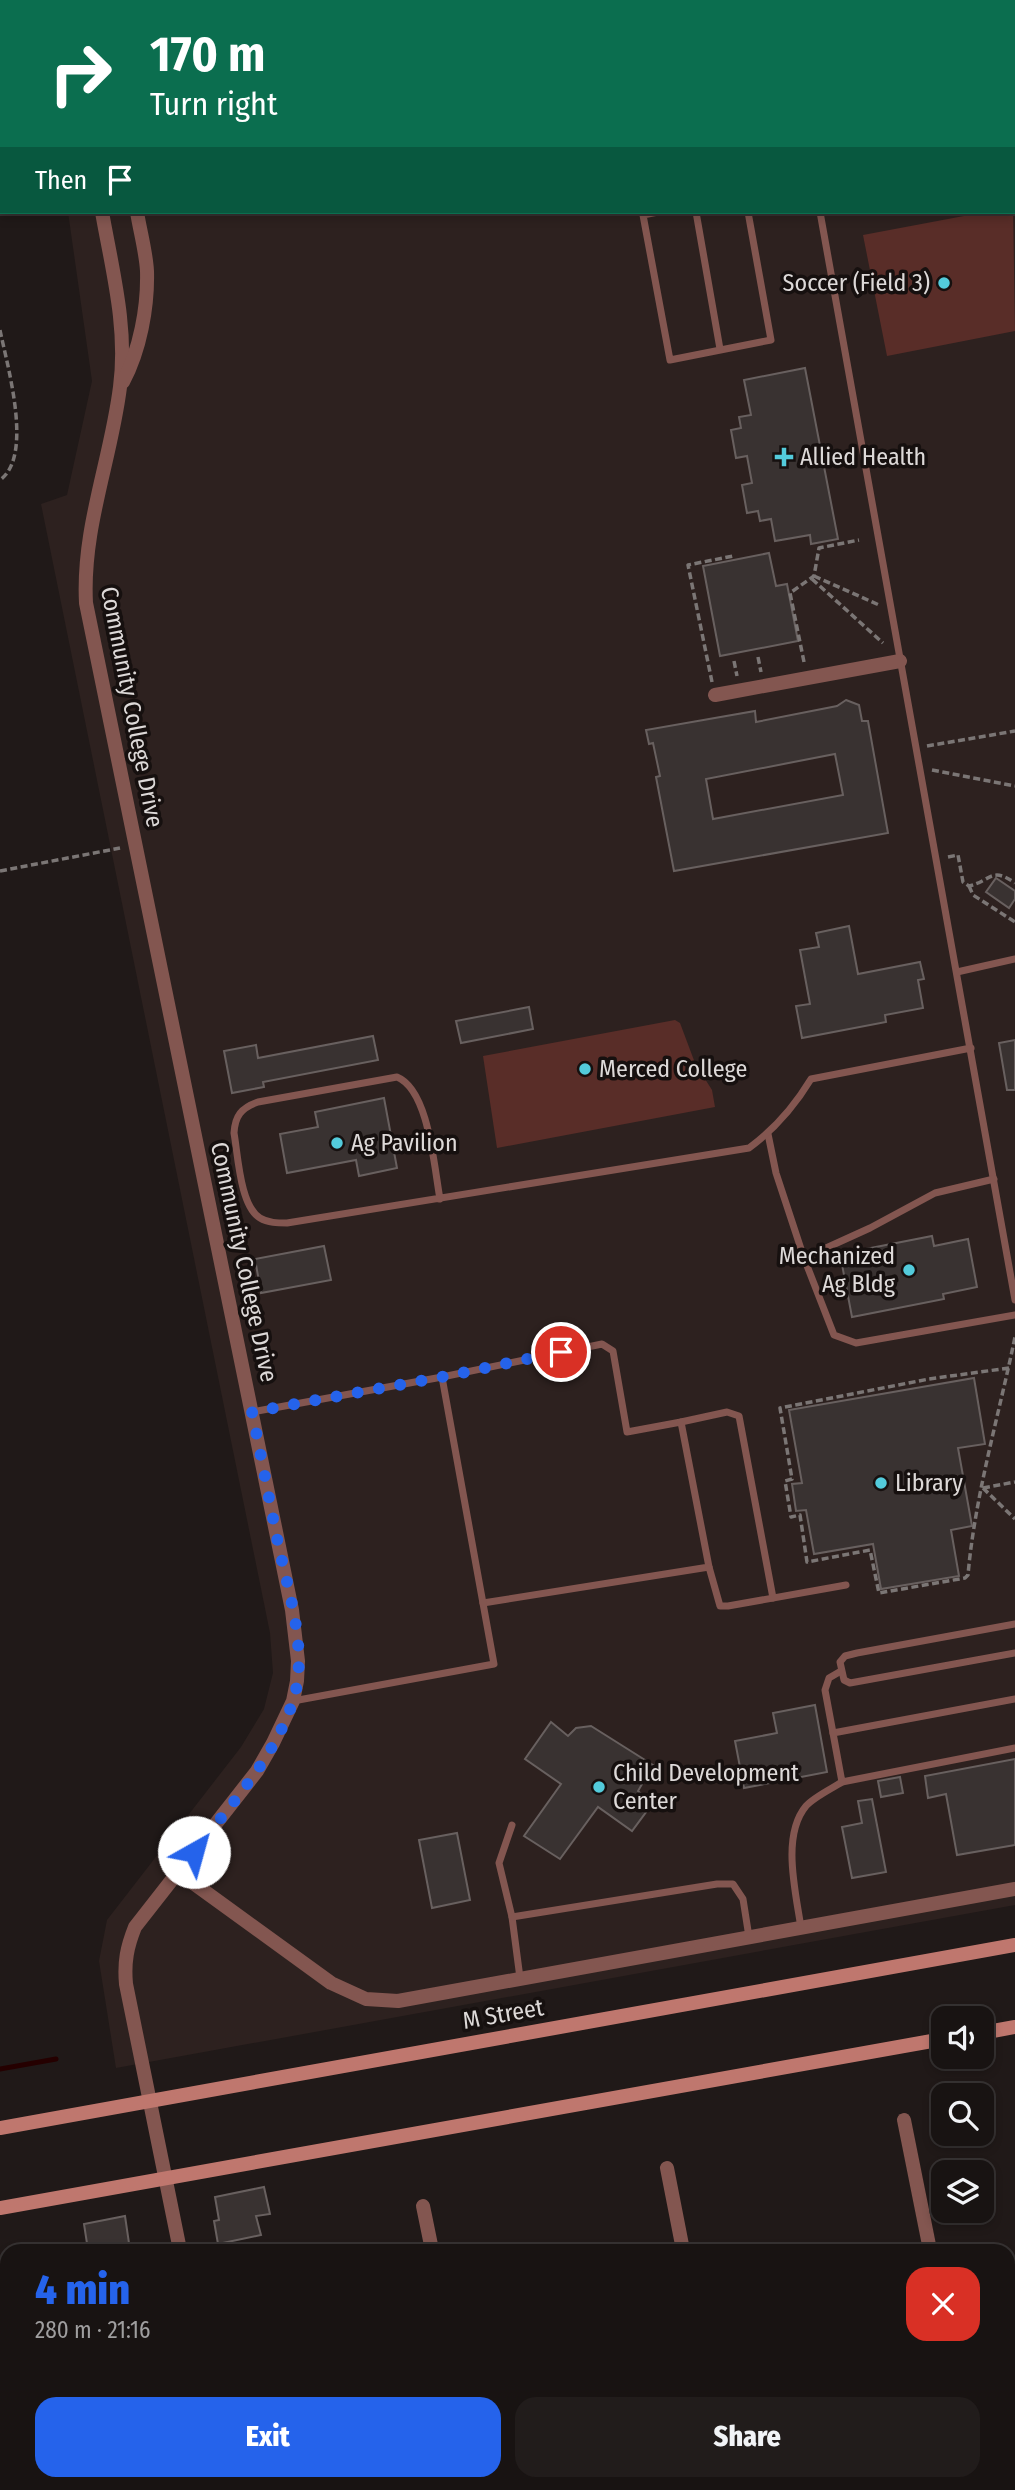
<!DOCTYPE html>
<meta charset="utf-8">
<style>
body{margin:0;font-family:"Fira Sans Condensed",sans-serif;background:#211c1b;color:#f1f3f6;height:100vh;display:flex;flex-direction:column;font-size:26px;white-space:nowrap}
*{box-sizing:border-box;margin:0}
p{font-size:23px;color:#9f9e9f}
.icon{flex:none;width:38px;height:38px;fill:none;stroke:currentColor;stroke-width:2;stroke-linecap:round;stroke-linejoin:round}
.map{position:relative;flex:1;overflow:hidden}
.details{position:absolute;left:0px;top:2244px;width:1015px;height:247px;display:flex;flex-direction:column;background:#181312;border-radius:21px 21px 0 0;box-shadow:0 4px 10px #0003,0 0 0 2px #363232}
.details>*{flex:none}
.top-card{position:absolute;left:0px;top:0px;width:1015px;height:214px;box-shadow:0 4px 10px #0003,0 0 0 2px #363232;background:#0b6e4f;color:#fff;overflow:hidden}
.buttons{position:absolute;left:931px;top:2006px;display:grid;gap:14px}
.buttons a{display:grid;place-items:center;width:63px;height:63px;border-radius:14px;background:#181312;box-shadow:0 4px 10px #0003,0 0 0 2px #363232;font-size:35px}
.pin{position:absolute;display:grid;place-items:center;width:60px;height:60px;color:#fff;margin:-30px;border:4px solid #fff;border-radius:50%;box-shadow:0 2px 7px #0007}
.me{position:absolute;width:77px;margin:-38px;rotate:38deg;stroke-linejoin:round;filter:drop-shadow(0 0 5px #0008)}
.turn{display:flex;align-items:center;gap:24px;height:147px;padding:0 35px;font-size:32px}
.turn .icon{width:91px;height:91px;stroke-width:2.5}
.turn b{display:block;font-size:49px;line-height:60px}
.then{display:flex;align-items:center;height:66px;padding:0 35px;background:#0003;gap:14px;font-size:26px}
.round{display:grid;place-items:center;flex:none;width:74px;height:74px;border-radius:21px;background:#211c1b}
.headline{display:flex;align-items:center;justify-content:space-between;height:119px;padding:0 35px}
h1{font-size:42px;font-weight:800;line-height:52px;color:#2563eb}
.action{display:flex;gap:14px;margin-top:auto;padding:14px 35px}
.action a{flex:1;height:80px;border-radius:21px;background:#2563eb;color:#fff;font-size:28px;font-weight:800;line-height:80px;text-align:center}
.action a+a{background:#211c1b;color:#f1f3f6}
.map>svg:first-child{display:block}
.built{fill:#2d211f}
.green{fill:#592d28}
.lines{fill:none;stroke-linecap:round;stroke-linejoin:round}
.stream{stroke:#250000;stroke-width:5}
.building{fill:#393231;stroke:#68605f;stroke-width:2;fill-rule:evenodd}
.path{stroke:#7b7675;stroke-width:3.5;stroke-dasharray:7 3.5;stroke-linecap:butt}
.lane{stroke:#835650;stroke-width:7}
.street{stroke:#835650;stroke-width:14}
.secondary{stroke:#bf776e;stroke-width:14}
.route{stroke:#2563eb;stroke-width:12;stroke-dasharray:0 21.6}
.poi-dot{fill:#53cbdb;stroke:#16100f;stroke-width:2.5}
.labels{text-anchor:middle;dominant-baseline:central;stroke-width:7;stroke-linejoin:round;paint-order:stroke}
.poi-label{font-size:24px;fill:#ddd9d8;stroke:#16100f;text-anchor:start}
.street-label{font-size:24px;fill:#ddd9d8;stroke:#16100f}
</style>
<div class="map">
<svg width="1015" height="2490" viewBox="0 0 1015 2490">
<rect width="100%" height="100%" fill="#201918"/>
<path class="built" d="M38,0H1015V1905L116,2068L99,1961L107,1920L241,1747L264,1709L273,1673L270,1633L41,504L67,495L92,381L68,212H1013V2Z"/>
<g class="green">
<path d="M1013,206L1015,331L887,356L863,235L985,212H1013Z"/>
<path d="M675,1020L680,1023L695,1063L712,1090L715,1107L497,1148L483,1056Z"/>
</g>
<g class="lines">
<path class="stream" d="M0,2069L56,2059"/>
</g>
<g class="building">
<path d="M805,368L838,539L811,544L810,535L775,541L771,519L760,521L758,511L747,513L742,485L752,483L747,456L736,458L731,430L741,428L739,417L751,415L744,380Z"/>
<path d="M769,553L776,586L787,584L798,641L720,656L703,566Z"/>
<path d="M846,700L859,705L862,721H868L888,833L674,871L656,777L660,776L653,743L649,744L646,730L755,711L756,722L837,706ZM835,754L843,795L713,819L706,779Z"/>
<path d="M996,878L1015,891V899L1009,908L986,892Z"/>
<path d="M849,926L858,974L920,962L924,979L918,980L923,1008L885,1015L886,1022L802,1038L796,1006L810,1004L800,950L819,947L816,933Z"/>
<path d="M529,1007L533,1029L461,1043L456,1021Z"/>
<path d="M373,1036L378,1060L263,1082L264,1087L232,1093L224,1051L256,1045L258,1058Z"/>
<path d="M1015,1040V1090H1007L999,1043Z"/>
<path d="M384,1098L397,1168L359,1176L356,1160L287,1173L280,1134L318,1127L315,1112Z"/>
<path d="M932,1236L934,1246L968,1239L977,1287L943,1294L944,1299L852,1317L840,1254Z"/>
<path d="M324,1246L331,1280L261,1293L255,1259Z"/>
<path d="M974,1378L985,1444L958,1448L972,1526L951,1530L959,1576L881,1589L873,1544L814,1554L806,1510L796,1511L792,1484L802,1483L789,1410Z"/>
<path d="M815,1705L827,1772L744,1788L735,1741L777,1733L773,1713Z"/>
<path d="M551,1722L568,1736L576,1728L591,1726L653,1765L638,1791L652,1804L632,1831L598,1807L560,1859L524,1836L561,1784L525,1759Z"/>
<path d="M1015,1759V1845L957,1855L946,1794L928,1798L925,1776Z"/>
<path d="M900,1777L903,1793L881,1797L878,1781Z"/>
<path d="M872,1799L886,1872L852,1878L842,1827L862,1823L858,1801Z"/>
<path d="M457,1833L470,1900L432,1908L419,1840Z"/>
<path d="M264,2187L270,2214L256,2216L261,2235L218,2244L214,2221L219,2220L215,2197Z"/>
<path d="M125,2216L130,2250H88L84,2224Z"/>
</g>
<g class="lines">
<g class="path">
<path d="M0,330C7,365 34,456 0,480"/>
<path d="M814,576L879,605"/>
<path d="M812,579L883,643"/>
<path d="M758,657L761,672"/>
<path d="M734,661L737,676"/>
<path d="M804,662L790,593L814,576L819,548L859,540"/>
<path d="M712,682L688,565L733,556"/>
<path d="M927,746L1015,731"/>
<path d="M932,770L1015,786"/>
<path d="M948,857L958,855L963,882L969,886C991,881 991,866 1015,883"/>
<path d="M0,871L120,848"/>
<path d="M969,886L973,895L1015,922"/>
<path d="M1009,1368L929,1379L780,1408L792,1479L785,1481L791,1517L800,1515L807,1562L870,1550L879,1593L965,1578L968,1575C975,1495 999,1415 1015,1337"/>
<path d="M983,1488L1015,1519"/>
<path d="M983,1488L1015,1482"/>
</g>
<g class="lane">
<path d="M781,0L782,2"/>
<path d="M658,212L643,215L670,360L771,340L748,212"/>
<path d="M696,212L720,349"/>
<path d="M820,212L1015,1300"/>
<path d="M957,972L1015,959"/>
<path d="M768,1134L776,1173L804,1258"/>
<path d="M994,1179L935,1193L870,1228L804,1258L834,1335L856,1343L1015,1315"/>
<path d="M440,1199C434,1167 429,1090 397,1077L258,1102C241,1108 235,1116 234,1133C238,1155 240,1206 260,1218C268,1223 278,1223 287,1223L749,1148C775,1129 794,1107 811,1079L971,1048"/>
<path d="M442,1377L602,1344L613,1351L627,1432L681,1422L709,1567L483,1603"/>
<path d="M252,1412L442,1377L494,1664L293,1701"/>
<path d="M681,1422L727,1412L739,1416L773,1598"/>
<path d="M709,1567L720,1606H728L846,1585"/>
<path d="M1015,1624L857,1653L845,1656L840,1662L844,1680L850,1683L1015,1653"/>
<path d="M1015,1699L833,1733L842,1782L1015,1748"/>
<path d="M833,1733L825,1690L829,1678L841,1671"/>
<path d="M512,1825L499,1863L512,1917L520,1978"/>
<path d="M512,1917L717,1884H733L743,1899L749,1937"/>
<path d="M801,1928C796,1893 781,1836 806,1806C814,1797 831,1789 842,1782"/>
</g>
<g class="street">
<path d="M63,0V2"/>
<path d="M103,0V2"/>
<path d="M102,212C112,269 128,328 120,387C111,460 82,528 86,603L292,1610L298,1661L297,1681L293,1701L273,1743L257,1771L135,1927C127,1947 124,1962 126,1984L180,2250"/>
<path d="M123,382C140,350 148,307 147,271C146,252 140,231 137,212"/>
<path d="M715,695L900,661"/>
<path d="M178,1872L331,1983L366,1999L398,2001L1015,1889"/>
<path d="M904,2120L930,2250"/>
<path d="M667,2168L683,2250"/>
<path d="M423,2206L432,2250"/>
<path d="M1008,2324L1015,2323"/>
<path d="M227,2483L228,2490"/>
</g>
<g class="secondary">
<path d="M982,2033L1015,2027"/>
<path d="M0,2128L1015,1945"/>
<path d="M0,2208L943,2039"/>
</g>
</g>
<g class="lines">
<path class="route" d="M194,1852C230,1805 274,1759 293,1701C309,1652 288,1591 278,1543C269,1499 261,1455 252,1412L442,1377L561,1352"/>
</g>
<g class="poi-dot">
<circle cx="944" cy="283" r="7"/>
<path d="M780.5 446.5h7v7h7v7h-7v7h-7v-7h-7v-7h7z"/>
<circle cx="585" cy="1069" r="7"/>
<circle cx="337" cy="1143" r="7"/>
<circle cx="909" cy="1270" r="7"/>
<circle cx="881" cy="1483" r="7"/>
<circle cx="599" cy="1787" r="7"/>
</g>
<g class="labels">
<g class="poi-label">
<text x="930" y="283" text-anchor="end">Soccer (Field 3)</text>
<text x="800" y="457">Allied Health</text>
<text x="599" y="1069">Merced College</text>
<text x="351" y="1143">Ag Pavilion</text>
<text x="895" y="1256" text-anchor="end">Mechanized<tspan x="895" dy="28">Ag Bldg</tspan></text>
<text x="895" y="1483">Library</text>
<text x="613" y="1773">Child Development<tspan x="613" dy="28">Center</tspan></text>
</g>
<g class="street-label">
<text transform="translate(132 707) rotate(79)">Community College Drive</text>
<text transform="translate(244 1262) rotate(78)">Community College Drive</text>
<text transform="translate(503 2014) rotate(-10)">M Street</text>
</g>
</g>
</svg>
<div class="buttons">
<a><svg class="icon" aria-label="sound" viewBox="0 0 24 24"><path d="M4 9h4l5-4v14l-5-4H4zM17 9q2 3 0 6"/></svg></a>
<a><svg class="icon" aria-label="search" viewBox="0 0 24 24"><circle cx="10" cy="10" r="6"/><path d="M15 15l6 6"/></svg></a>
<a><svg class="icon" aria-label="layers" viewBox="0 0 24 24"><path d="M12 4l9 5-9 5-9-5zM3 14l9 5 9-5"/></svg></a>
</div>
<div class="pin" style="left:561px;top:1352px;background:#d93025"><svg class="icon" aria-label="arrive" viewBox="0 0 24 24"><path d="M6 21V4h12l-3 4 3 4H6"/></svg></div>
<svg class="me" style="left:194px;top:1852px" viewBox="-20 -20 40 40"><circle r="19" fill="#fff"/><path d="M0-13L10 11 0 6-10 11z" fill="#2563eb"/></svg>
<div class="top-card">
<div class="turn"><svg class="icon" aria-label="right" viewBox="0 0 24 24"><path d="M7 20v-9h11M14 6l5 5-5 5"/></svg><div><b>170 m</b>Turn right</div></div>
<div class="then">Then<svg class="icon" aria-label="arrive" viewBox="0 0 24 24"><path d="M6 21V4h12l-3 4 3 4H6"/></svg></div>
</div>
<section class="details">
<div class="headline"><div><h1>4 min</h1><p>280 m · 21:16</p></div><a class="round" style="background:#d93025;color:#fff"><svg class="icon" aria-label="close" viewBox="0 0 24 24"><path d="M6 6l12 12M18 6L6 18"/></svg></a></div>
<div class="action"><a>Exit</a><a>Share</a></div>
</section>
</div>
